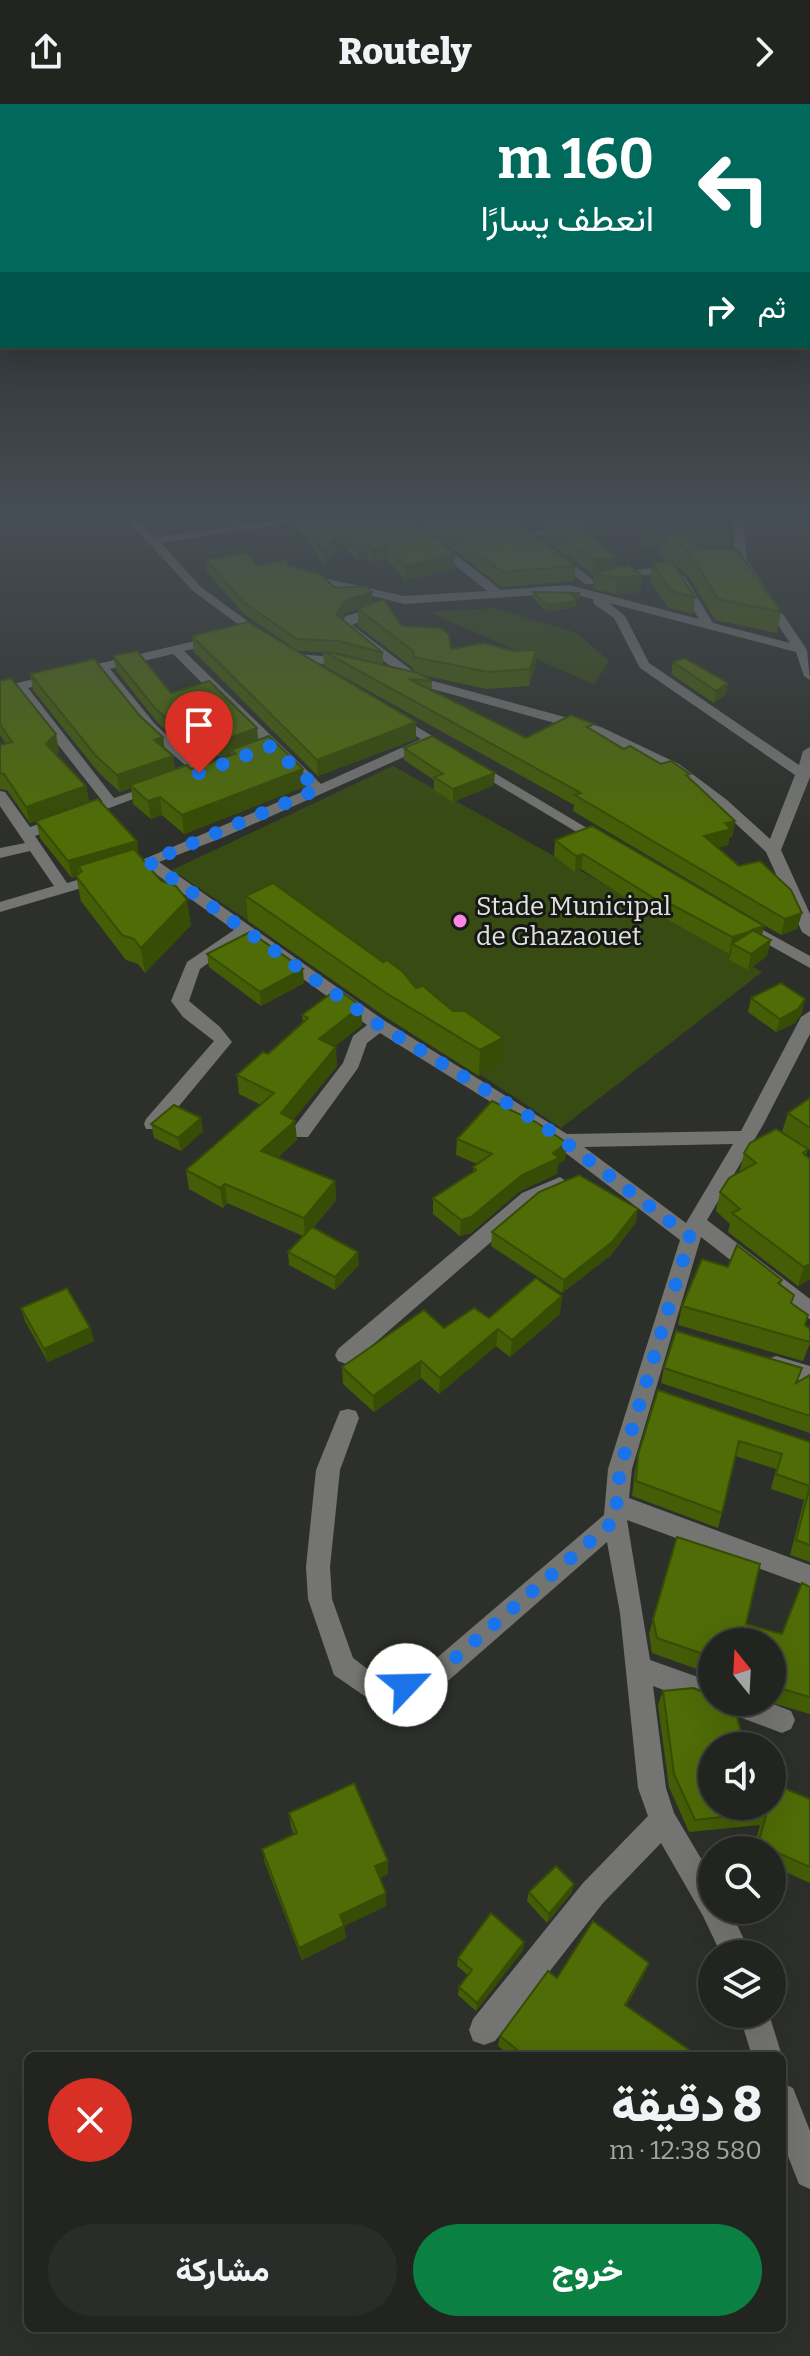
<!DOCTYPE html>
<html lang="ar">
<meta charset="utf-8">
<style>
body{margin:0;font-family:Bitter,Vazirmatn,serif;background:#2a2c29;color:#f1f3f6;direction:rtl;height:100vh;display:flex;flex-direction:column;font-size:30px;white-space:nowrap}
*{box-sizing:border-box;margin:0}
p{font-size:26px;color:#a2a4a5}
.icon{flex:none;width:44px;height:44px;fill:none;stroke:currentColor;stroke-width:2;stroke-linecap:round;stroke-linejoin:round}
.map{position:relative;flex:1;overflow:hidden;direction:ltr}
.sheet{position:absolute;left:24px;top:1948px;width:762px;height:280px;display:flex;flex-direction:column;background:#222420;border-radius:12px;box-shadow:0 8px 32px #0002,0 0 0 2px #3f413e;direction:rtl}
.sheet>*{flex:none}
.banner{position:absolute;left:0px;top:0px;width:810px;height:244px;box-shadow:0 8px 32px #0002,0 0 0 2px #3f413e;direction:rtl;background:#00695c;color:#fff;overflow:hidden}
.needle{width:52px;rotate:342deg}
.fabs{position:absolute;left:698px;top:1524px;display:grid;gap:16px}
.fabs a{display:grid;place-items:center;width:88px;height:88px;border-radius:50%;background:#222420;box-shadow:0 8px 32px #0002,0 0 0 2px #3f413e;font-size:40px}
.pin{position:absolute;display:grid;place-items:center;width:68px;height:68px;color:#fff;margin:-82px -34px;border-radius:50% 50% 50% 0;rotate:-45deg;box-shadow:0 0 8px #0007}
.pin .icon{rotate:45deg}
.me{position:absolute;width:88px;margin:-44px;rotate:66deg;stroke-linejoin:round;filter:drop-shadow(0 0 6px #0008)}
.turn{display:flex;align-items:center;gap:28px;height:168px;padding:0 24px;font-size:36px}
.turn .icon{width:104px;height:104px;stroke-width:2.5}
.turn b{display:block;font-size:56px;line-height:68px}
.then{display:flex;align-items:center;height:76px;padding:0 24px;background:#0003;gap:16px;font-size:30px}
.round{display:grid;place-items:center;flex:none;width:84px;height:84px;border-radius:42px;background:#2a2c29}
.headline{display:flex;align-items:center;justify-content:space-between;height:136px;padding:0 24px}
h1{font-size:48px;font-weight:800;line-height:60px}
.primary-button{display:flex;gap:16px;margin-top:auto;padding:16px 24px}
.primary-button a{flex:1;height:92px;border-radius:48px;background:#0b8043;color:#fff;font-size:32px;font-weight:800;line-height:92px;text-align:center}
.primary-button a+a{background:#2a2c29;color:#f1f3f6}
header{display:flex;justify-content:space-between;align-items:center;height:104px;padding:0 24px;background:#222420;font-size:36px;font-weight:800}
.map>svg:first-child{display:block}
.green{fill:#384b12}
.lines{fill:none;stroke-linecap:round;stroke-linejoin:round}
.minor{fill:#747572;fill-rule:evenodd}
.wall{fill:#445d06;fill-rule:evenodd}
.shaded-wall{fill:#374c05}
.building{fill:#4f6c07;stroke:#374c05;stroke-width:2}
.route{stroke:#1a73e8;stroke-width:14;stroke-dasharray:0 25.2}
.poi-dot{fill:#fd86e2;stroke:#161815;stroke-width:3}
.labels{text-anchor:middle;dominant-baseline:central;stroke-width:6;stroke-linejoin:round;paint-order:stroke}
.poi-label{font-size:26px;fill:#e1e2de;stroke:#161815;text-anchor:start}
</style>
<header><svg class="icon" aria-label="forward" viewBox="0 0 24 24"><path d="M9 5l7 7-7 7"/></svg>Routely<svg class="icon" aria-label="share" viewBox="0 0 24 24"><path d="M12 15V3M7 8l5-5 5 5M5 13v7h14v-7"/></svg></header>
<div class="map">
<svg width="810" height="2252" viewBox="0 0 810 2252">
<rect width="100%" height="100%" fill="#2d302a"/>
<g class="green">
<path d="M633,410H726L731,445H642Z"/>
<path d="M496,504L577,529L609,557L594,580L428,508Z"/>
<path d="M393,662L762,868L561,1024L172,766Z"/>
</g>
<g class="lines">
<g class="minor">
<path d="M122,410H133L155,433L233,423L215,410H227L245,421L324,410H350L161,439L201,483L266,531L268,534L262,538L193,487Z"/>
<path d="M391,410H403L501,486L569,481L699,515L676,477L667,469L611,475L605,472L611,469L670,462L685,473L713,519L790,539L735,456L732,410H742L747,456L807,546L810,576L804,572L796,548L609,499L625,512L649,559L799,661L803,647L810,643V673L781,746L810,810V833L802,828L766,748L717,702L669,666L591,629L400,576L401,570L341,525L339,522L346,512L385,501V507L352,521L422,574L601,623L679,660L727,696L770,735L795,671L640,564L614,514L594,500L593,495L569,489L404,500L295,472L301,469L404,492L487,487Z"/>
<path d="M584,410H594V415L587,420L528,434L522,431L579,416Z"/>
<path d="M552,450H560L593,476V480H585L552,454Z"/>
<path d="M216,532L222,536L220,539L184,547L321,680L421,635L387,615L385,612L392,608L612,739L610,742H600L431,641L224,733L159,758L385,917L567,1030L741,1027L801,913L810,907V930L763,1021L707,1116L810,1195V1215L803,1213L701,1133L632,1365L629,1394L810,1461V1483L627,1416L650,1556L712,1578V1598H768L791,1607L795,1616L791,1625L782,1629L723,1607L720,1600L712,1604L653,1582L666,1684L674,1709L712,1773V1806H730L751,1850H721L703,1812L661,1739L603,1799L495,1937L484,1941L473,1937L469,1926L473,1915L583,1779L648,1712L638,1684L620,1509L607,1438L441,1583L379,1602L334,1571L308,1495L306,1463L316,1366L340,1307L348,1305L356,1307L359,1314L340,1366L330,1463L332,1495L353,1554L382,1576L425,1564L604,1411L608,1365L680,1136L534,1025L380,929L367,939L358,964L308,1033H294L292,1028L294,1023L343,959L353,932L367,921L245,833L200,865L189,897L220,923L232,938L160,1025H146L144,1020L146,1015L214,937L183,913L171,897L187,858L234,826L146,763L138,766L130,761L309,685L173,550L110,565L155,620L204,666V672L199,673L145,626L99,567L28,584L114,694L158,679L165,683L35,732L67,779L104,768L112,773L109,776L0,808V798L54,782L30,747L0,754V744L25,739L0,702V687L5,688L30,723L103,698L16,587L0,591V583ZM733,1040L686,1119L584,1043Z"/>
<path d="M295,550L347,554L353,558L347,562L291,557V551Z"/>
<path d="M750,819L810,852V864L744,827L742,824Z"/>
<path d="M560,1073L570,1080L567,1085L536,1099L354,1257L346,1260L338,1257L335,1251L338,1245L522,1089Z"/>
<path d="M776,1252L810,1262V1280L768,1267L765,1261L768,1255Z"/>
<path d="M739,1910H769L782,1952V1953L752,1952Z"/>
<path d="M782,1979L793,1984L810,2027V2085L799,2080L782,2037Z"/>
</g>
</g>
<g class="wall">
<path d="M150,410H213V415L168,426Z"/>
<path d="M294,410L455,450L454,465L405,476L387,455L371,458L368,455L358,457L343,443L323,461L308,435L295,424Z"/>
<path d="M407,410H505L576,462L574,477L502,483Z"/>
<path d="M508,410H578V411L601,431L591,433L615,464L642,471L640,488L615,490L593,485L594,471L542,434L543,421L529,425Z"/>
<path d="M661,430L699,445L781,508L777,529L715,516L689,473L676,461H674L695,493L693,510L669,504L650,477L652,459L665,458L658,450Z"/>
<path d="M206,456L257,462H288L335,484L372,488V500L402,522L451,545L536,546L535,563L529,582L487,585L422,571L432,577V587L526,634L593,627L624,645L689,674L735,717L732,733L729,734L728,741L718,744L739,762L802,809L797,825L781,831L573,707L574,701L324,562L323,548L298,547L244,510L207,468ZM364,503L358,505V522L413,564L414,568L383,561V549L341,515L345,509ZM331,549H339L376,559Z"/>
<path d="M533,488L580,495H575L576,503L546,508L533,494Z"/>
<path d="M192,532L416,618V635L318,672L194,548Z"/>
<path d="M113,552L171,589L257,624L258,636L303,665L304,683L184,730L162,711L151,715L133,700L131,684L120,688L99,669L33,586L30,570L140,612L163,633L165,645L173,652L175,666L191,665L231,651V649L219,653L204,640L185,645L157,618L116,566Z"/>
<path d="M673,558L728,579L725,591L714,599L671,570Z"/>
<path d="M0,577L59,647L56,650L86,682L89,698L139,751L191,821L145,869L138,860L126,856L81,797L76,772L72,774L40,734L36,717L30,719L7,686L0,685V641L6,640L0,631Z"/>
<path d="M404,644L494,681L453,698L434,686V676L404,656Z"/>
<path d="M555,736L762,831L767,852L748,866L729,856L731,849L729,850L663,813L659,815L581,765L575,768L554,752Z"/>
<path d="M246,792L416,884L501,959L479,972L387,914L248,817Z"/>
<path d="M207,850L304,879L261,902L209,863Z"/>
<path d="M751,894L802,909L795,919L776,928L748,908Z"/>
<path d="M361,902L362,921L335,942L337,962L293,1016L297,1036L277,1054L335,1077L336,1096L313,1124L359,1161L335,1186L289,1161L288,1148L303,1132L227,1099L223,1104L189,1085L186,1066L261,1001L239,990L237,971L268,950L303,919L302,911Z"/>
<path d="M810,992V1046L782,1028L788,1009L809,995Z"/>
<path d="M151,1020L203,1027L181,1047L154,1034Z"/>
<path d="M457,1035L567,1039L565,1056L558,1060L557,1070L520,1087L471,1129L460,1132L433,1110V1094L473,1068V1063L477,1060L456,1051Z"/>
<path d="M808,1045L806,1052L810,1055V1175L798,1182L728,1128L730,1120L716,1107L720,1088L739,1069L744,1049Z"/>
<path d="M636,1118L610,1152L562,1189L491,1142L492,1128Z"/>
<path d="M728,1163L782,1176L781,1181L805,1221L810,1239L803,1257L678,1221L682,1202Z"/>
<path d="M21,1204L90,1224L94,1237L48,1258L25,1217Z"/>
<path d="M560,1210L510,1253L496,1242L439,1290L421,1274L374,1308L343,1280L342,1263L444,1224L489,1214Z"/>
<path d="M664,1264L796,1279L810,1271V1329L661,1279Z"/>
<path d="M658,1286L810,1338V1458L790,1451L804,1396L771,1385L776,1365L735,1352L722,1409L718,1424L632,1392L635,1366L638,1351Z"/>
<path d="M677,1433L746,1520L781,1530L802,1479L810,1483V1610L769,1598H772V1538H712V1576L707,1573L708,1569L652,1549L649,1530Z"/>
<path d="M663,1587L712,1702L810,1695V1779L772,1762V1746H753L760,1721L689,1728L669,1683L658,1601Z"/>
<path d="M289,1709L388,1757V1770L380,1774L386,1802L344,1822L346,1834L302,1856L265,1759L262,1745L294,1731L291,1723Z"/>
<path d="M574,1780L571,1789L547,1819L527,1797L529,1788Z"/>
<path d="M523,1846L476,1907L458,1891L459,1883L468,1871L457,1862L458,1854Z"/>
<path d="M644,1871L626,1902L698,1952H511L498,1942L500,1932L557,1874Z"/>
</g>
<g class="shaded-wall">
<path d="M174,410H213V415L168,426L166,412Z"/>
<path d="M533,410H578L577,413L529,425L530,411Z"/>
<path d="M602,417L601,431L575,436L576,422Z"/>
<path d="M342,429L343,443L323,461L322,447Z"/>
<path d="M368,441V455L358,457L357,443Z"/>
<path d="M387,441V455L371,458V444Z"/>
<path d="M455,450L454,465L405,476V462Z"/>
<path d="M616,453L615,468L594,469V471H593L594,456Z"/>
<path d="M642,471L640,488L615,490L617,474Z"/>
<path d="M372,488V500L345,509L336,522V510L345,497Z"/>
<path d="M580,489V495L570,496L571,490Z"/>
<path d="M577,497L576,503L546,508V501Z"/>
<path d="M536,546L535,563L529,582L530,565Z"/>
<path d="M728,579L725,591L714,599L716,587Z"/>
<path d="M416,618V635L318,672L317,656Z"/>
<path d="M257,624L258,639L231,646V649L219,653L218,638Z"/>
<path d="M203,626L204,640L185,645L183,630Z"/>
<path d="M56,630L59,647L50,656L46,640Z"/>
<path d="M163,633L165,650L154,636Z"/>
<path d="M173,652L175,668L130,681L131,684L120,688L117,671Z"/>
<path d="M303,665L304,683L184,730L182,711Z"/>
<path d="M495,669L494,681L453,698V685Z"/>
<path d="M86,682L89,699L30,719L26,703Z"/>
<path d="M160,693L162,711L151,715L148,697Z"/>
<path d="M735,717L732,733L729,734L728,741L701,748L704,732L725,719Z"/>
<path d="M137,737L139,753L78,762L79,771L72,774L68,757Z"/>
<path d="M583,750L581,765L575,768L576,752Z"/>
<path d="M187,796L191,821L145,869L141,844Z"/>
<path d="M665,797L663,813L659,815L662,799Z"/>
<path d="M802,809L797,825L781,831L785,815Z"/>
<path d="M764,822L761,838L752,826Z"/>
<path d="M752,827L732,840L731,849L729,850L732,833Z"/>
<path d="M771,836L767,852L748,866L751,850Z"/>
<path d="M303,865L304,879L261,902L260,888Z"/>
<path d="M805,895L802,909L795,919L776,928L780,915Z"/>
<path d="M361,902L362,921L320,954L319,935Z"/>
<path d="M503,934L501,959L479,972L480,946Z"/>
<path d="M336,943L337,962L286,1025L295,1017L297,1036L263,1066L261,1047L281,1009Z"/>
<path d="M201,1014L203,1027L181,1047L178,1034Z"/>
<path d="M567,1039L565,1056L558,1060L557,1070L520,1087L471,1129L460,1132L461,1116L522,1071Z"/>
<path d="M335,1077L336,1096L305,1133L304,1114Z"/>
<path d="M225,1080L227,1099L223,1104L220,1084Z"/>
<path d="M638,1105L636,1118L610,1152L562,1189L564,1176Z"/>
<path d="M358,1148L359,1161L335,1186V1173Z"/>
<path d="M810,1160V1175L798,1182L804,1163Z"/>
<path d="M562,1192L560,1210L510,1253L512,1236Z"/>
<path d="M90,1224L94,1237L48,1258L44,1245Z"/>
<path d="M498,1225L496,1242L439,1290L440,1274Z"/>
<path d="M421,1257V1274L374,1308L373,1292Z"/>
<path d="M388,1757V1770L375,1776V1762Z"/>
<path d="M574,1780L571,1789L547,1819L549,1810Z"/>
<path d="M386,1789V1802L344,1822L346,1834L302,1856L299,1844L340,1811Z"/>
<path d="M524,1838L523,1846L476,1907L477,1899Z"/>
<path d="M649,1859L644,1871L620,1911L625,1901Z"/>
</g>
<g class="building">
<path d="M294,410H405L455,450L405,462L387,441L371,444L368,441L357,443L342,429L322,447L307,421Z"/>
<path d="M425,410H505L576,462L503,468Z"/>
<path d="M583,410H593L602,417L576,422L616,453L594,456L543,420Z"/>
<path d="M685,428L699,445H737L781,508L718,495L692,452L679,440L669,441L661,430Z"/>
<path d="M248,448L257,462L287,456L288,462L320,470L335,484L366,482L372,488L345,497L336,510L383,549L339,537L297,535L243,498L206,456Z"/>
<path d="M672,458L695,493L671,487L652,459Z"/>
<path d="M628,461L642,471L617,474L594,469Z"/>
<path d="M533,488L580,489L571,490L577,497L546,501Z"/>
<path d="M383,495L402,522L441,524L449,531L451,545L484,539L513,547L536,546L530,565L488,568L414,553L413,547L358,505Z"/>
<path d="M248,518L416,618L317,656L192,532Z"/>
<path d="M137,547L171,589L209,577L257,624L218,638L203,626L183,630L155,604L113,552Z"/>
<path d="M323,547L418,569L432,577L409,575L526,634L571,611L594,620L587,623L624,645L630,642L661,660L671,657L690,670L686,671L735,717L725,719L731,725L704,732L739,762L760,757L791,786L802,809L785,815L575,691L581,689Z"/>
<path d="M684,554L728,579L716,587L673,558Z"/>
<path d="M94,555L140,612L163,633L154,636L173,652L117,671L96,652L30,570Z"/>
<path d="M11,574L56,630L46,640L86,682L26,703L4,670L0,669V641L12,638L0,620V577Z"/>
<path d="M269,632L303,665L182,711L160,693L148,697L130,681L187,661L191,665L236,650L231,646Z"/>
<path d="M432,632L495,669L453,685L434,673L443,670L404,644Z"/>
<path d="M98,695L137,737L68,757L36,717Z"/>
<path d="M592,722L764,822L752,826L771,836L751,850L732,840L752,827L732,833L665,797L662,799L583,750L576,752L555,736Z"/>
<path d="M134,745L161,777L176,782L187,796L141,844L134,835L122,831L76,772L82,767L78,762Z"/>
<path d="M273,779L383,858L387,856L403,868L416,884L423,882L453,907H465L503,934L480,946L386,889L246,792Z"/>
<path d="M250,828L303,865L260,888L207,850Z"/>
<path d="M781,879L805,895L798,905L780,915L751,894Z"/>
<path d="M337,885L361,902L319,935L336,943L281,1009L295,1017L261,1047L335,1077L304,1114L225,1080L220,1084L186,1066L274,989L237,971L263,948L268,950L308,914L302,911Z"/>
<path d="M810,994V1024L788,1009Z"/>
<path d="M492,997L536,1018L567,1039L553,1049L559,1054L522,1071L471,1113L461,1116L433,1094L476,1066L473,1063L492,1050L457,1035Z"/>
<path d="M174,1001L201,1014L178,1034L151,1020Z"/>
<path d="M776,1025L808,1045L803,1049L810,1055V1160L804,1163L732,1109L740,1105L720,1088L729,1074L756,1059L744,1049L750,1039Z"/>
<path d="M579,1071L638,1105L612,1138L564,1176L492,1128L539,1088Z"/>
<path d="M312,1123L358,1148L335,1173L288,1148Z"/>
<path d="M737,1141L782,1176L778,1179L794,1191L791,1199L808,1211L805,1221L810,1225V1238L682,1202L702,1155L728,1163Z"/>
<path d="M536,1174L562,1192L512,1236L498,1225L440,1274L421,1257L373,1292L342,1263L424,1206L444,1224L474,1204L489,1214Z"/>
<path d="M67,1184L90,1224L44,1245L21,1204Z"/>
<path d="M676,1227L802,1264L796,1279L810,1271V1312L664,1264Z"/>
<path d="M658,1286L810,1338V1441L796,1436L810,1382L776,1370L782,1350L739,1337L722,1409L636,1377L638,1351Z"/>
<path d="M677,1433L760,1460L746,1520L782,1530L802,1479L810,1483V1593L772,1582V1538H712V1553L657,1534L653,1515Z"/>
<path d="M693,1584L712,1591V1598H733L745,1642H712V1702H772V1679L810,1695V1763L758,1740L767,1708L695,1716L674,1670L663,1587Z"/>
<path d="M354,1679L388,1757L375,1762L386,1789L340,1811L344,1822L299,1844L262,1745L297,1729L289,1709Z"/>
<path d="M556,1762L574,1780L549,1810L529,1788Z"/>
<path d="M491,1809L524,1838L477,1899L459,1883L472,1866L458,1854Z"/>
<path d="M593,1817L649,1859L625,1901L698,1952H525L500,1932L548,1867L557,1874Z"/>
</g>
<linearGradient id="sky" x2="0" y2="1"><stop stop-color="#191a17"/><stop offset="0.57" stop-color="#464e55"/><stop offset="1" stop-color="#464e55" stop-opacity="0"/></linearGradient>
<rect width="810" height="725" fill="url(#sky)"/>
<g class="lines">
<path class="route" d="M199,669L271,642L318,685L149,758L379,921L541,1020L690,1133L620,1365L615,1416L432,1574L406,1581"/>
</g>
<circle class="poi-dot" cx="460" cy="817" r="8"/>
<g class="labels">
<g class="poi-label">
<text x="476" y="802">Stade Municipal<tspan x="476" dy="30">de Ghazaouet</tspan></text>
</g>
</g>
</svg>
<div class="fabs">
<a><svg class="needle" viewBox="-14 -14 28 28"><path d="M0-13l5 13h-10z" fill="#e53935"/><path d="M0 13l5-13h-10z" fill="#a2a4a5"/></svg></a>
<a><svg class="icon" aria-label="sound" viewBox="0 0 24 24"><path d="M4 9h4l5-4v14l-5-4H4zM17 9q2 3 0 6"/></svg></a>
<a><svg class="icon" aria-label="search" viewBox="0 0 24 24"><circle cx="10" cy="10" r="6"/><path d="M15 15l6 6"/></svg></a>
<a><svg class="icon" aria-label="layers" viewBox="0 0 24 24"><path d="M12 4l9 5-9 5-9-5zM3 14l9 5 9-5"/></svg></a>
</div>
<div class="pin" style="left:199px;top:669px;background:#d93025"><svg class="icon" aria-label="arrive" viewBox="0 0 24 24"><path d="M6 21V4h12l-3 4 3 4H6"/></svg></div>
<svg class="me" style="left:406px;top:1581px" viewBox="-20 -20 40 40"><circle r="19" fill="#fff"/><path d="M0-13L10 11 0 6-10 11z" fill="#1a73e8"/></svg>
<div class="banner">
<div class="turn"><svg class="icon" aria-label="left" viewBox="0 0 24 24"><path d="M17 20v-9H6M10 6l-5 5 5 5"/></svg><div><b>160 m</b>انعطف يسارًا</div></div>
<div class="then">ثم<svg class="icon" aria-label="right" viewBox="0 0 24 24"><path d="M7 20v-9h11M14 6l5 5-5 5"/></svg></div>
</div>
<section class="sheet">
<div class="headline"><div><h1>8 دقيقة</h1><p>580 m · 12:38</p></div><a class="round" style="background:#d93025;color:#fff"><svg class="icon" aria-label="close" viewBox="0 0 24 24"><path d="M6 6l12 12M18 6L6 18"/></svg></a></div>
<div class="primary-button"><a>خروج</a><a>مشاركة</a></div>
</section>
</div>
